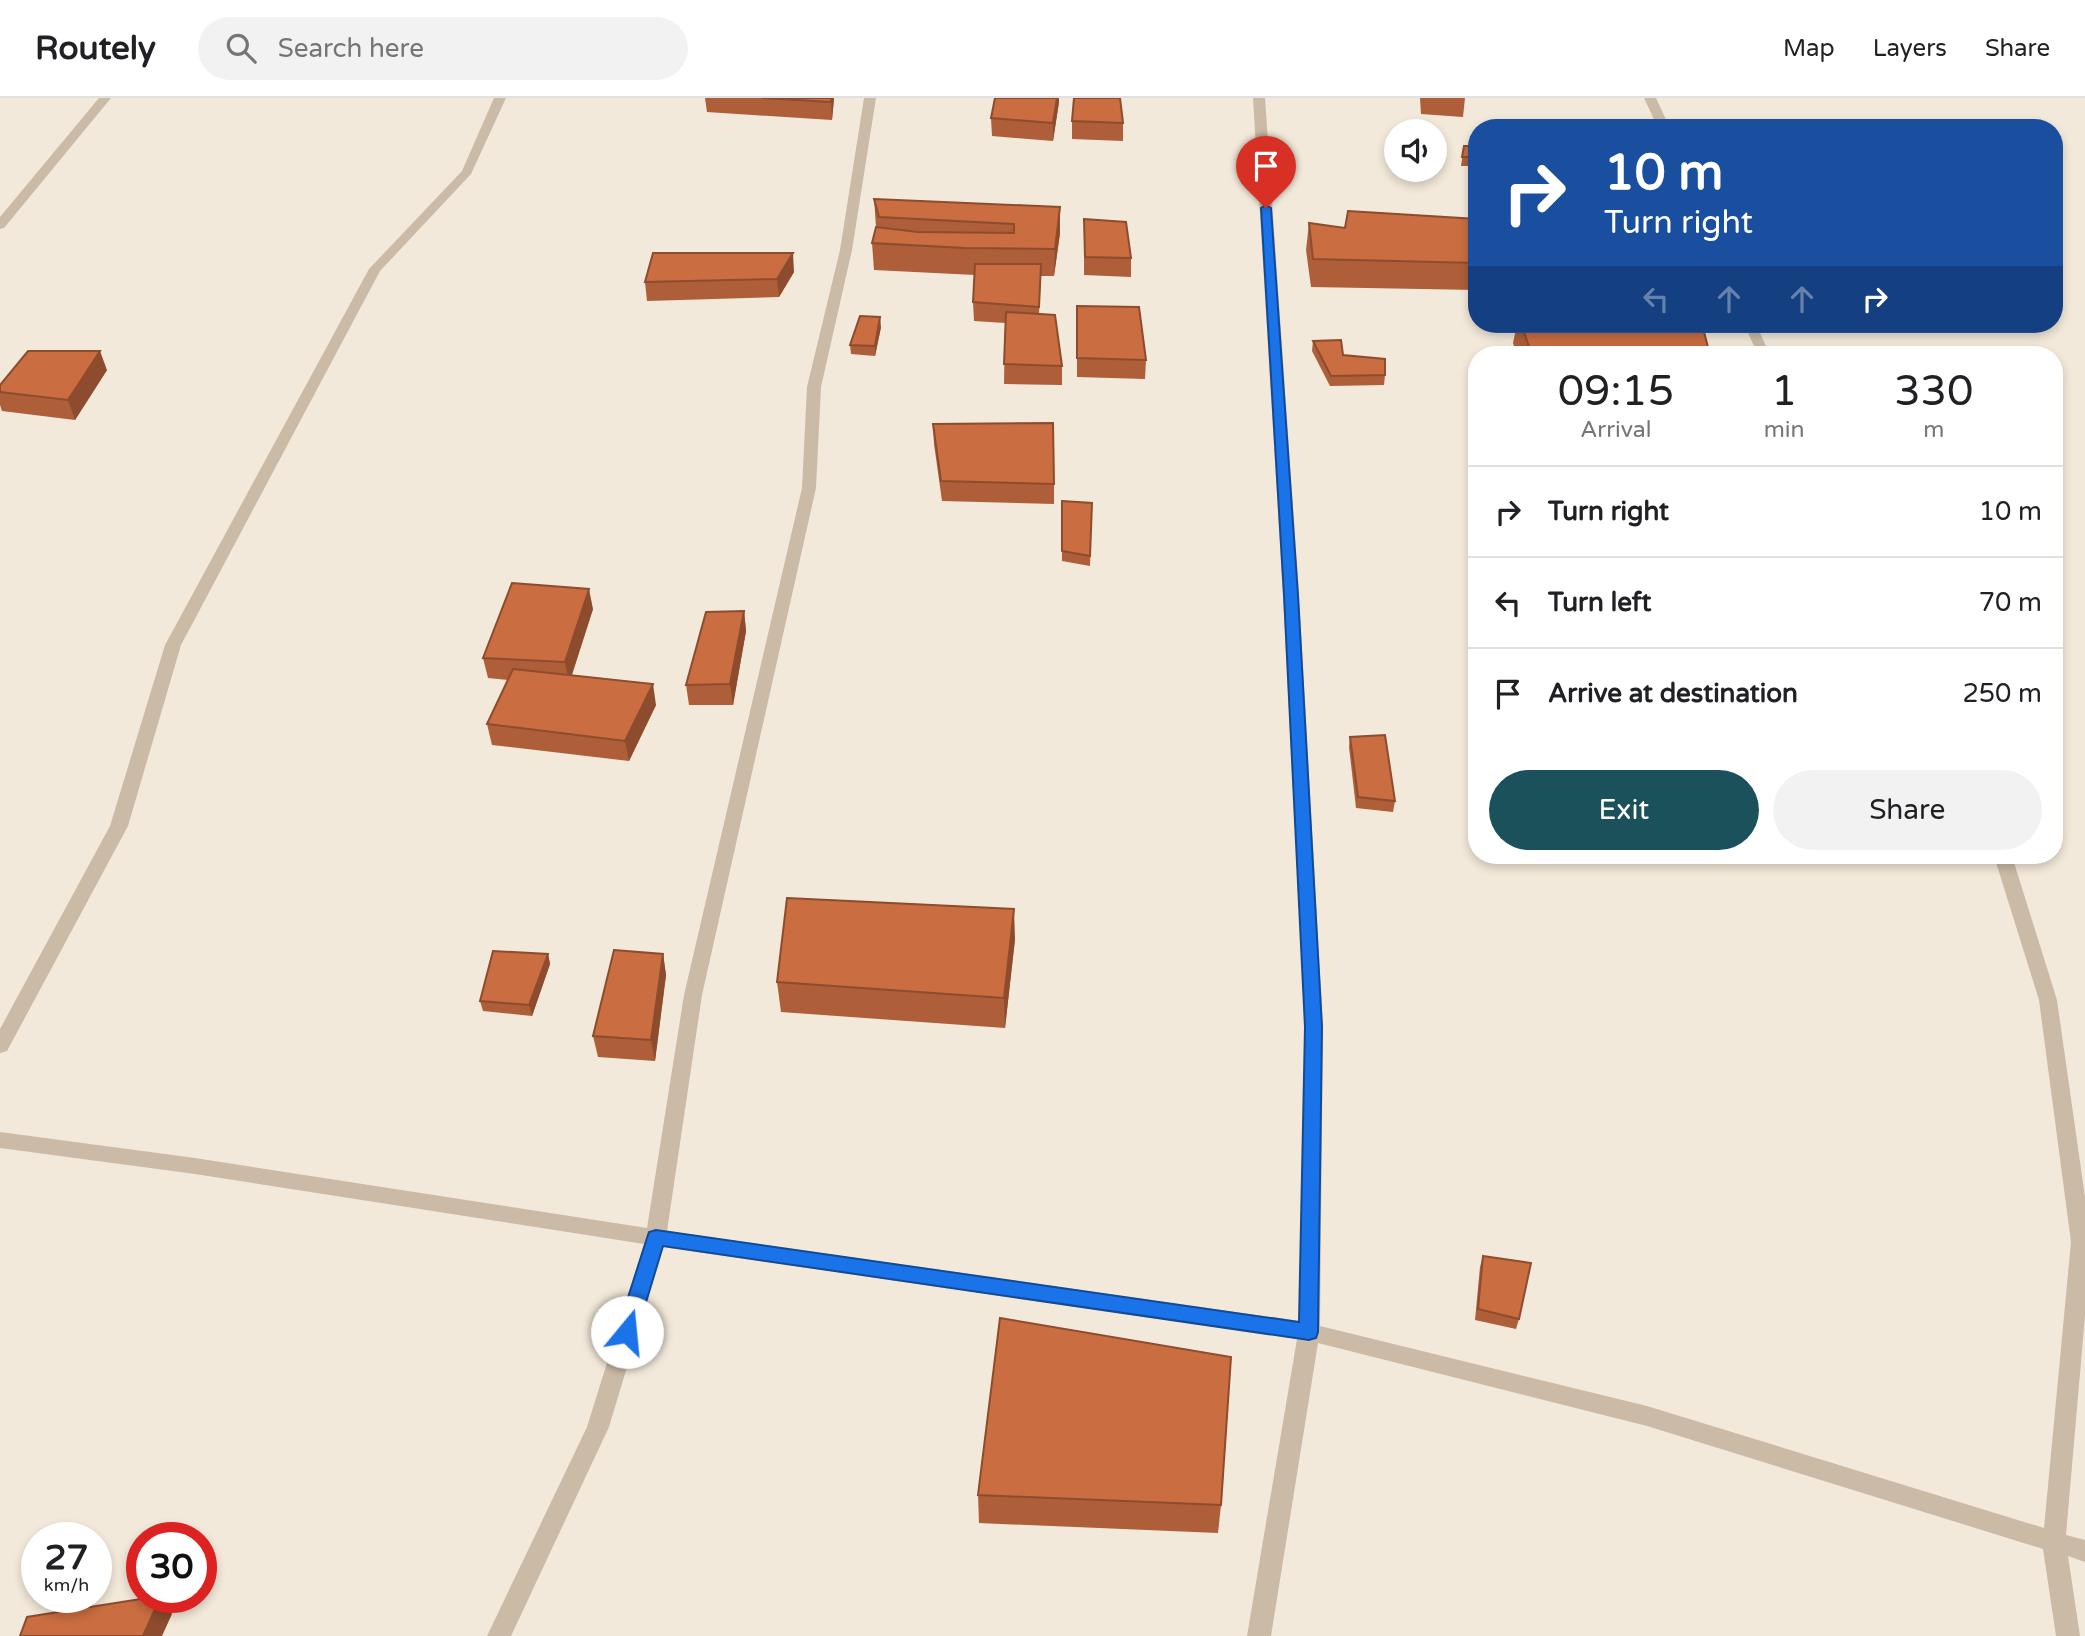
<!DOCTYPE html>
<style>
body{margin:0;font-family:"Varela Round",sans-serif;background:#f2f2f2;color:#202124;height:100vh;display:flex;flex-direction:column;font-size:26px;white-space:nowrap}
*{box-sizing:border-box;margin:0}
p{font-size:23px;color:#757577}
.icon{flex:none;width:38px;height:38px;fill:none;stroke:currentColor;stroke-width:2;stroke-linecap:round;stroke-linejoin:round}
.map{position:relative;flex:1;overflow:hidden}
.drawer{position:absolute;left:1468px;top:248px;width:595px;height:518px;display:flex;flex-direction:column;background:#fff;border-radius:28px;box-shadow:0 4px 10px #0003}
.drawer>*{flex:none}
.top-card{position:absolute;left:1468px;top:21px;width:595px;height:214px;border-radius:28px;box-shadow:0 4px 10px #0003;background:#1a4fa0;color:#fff;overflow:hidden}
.tools{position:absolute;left:1384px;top:21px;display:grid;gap:14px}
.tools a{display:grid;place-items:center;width:63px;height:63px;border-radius:50%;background:#fff;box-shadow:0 4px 10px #0003;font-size:35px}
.speed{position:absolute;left:21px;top:1424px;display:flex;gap:14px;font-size:35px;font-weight:700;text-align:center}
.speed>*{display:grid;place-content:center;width:91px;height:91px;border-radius:50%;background:#fff;box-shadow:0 4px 10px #0003;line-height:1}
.speed small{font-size:18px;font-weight:400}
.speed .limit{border:10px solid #d22;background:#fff;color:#111}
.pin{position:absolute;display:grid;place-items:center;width:60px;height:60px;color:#fff;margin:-72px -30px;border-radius:50% 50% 50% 0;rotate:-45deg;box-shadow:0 0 7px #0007}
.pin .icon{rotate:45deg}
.me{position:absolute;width:77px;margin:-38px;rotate:17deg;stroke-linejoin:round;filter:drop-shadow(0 0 5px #0008)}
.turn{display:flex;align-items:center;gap:24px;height:147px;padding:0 21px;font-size:32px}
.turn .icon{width:91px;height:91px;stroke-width:2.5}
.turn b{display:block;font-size:49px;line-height:60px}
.lanes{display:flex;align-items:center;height:66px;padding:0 21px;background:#0003;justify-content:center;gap:35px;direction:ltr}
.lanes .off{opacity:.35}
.eta{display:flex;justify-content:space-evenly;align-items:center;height:119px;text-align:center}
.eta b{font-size:42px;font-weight:600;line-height:49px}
.cta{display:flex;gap:14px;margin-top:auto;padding:14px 21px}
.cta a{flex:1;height:80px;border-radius:42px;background:#1b515a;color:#fff;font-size:28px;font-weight:600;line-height:80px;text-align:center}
.cta a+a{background:#f2f2f2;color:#202124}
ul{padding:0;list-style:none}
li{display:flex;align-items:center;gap:21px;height:91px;padding:0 21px;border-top:2px solid #e0e0e0}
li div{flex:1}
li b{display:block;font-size:26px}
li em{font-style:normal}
header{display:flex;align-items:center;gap:42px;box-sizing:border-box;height:98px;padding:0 35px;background:#fff;border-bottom:2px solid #e0e0e0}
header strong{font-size:33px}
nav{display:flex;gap:38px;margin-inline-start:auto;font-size:24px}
.search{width:490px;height:63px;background:#f2f2f2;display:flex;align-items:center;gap:18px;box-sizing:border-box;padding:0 24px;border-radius:38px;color:#757577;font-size:26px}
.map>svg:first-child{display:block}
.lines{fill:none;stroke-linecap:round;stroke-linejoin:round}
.minor{fill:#cbbaa6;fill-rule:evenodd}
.wall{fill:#ae5e38}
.shaded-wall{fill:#8d4c2e}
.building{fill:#ca6d41;stroke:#8d4c2e;stroke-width:2}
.route{fill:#1a73e8;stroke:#114b97;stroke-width:2}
</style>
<header>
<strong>Routely</strong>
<div class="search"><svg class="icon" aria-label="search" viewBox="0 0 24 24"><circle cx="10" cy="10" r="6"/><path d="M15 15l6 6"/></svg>Search here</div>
<nav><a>Map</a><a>Layers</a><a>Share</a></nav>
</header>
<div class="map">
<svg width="2085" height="1538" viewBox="0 0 2085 1538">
<rect width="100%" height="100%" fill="#f3e9da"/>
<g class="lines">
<g class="minor">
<path d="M99,0H111L4,130L0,131V119Z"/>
<path d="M494,0H506L471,76L380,173L181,547L128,728L7,953L0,955V931L110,728L165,547L369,171L462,73Z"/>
<path d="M864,0H876L852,152L821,289L816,390L702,897L667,1133L1299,1223L1305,929L1283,497L1253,0H1265L1299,497L1323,929L1320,1228L1647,1308L2044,1430L2071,1144L2039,902L1994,758H2012L2057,902L2085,1099V1218L2066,1437L2085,1442V1464L2068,1458L2080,1538H2056L2043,1451L1647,1328L1318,1245L1271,1538H1247L1297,1241L663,1149L609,1329L511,1538H487L587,1329L644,1146L195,1076L0,1050V1034L195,1060L647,1130L684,897L802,390L807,289L840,152Z"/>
<path d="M1644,0H1656L1670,30H1658Z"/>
<path d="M1744,226H1756L1770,257H1758Z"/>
</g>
</g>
<g class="wall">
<path d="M705,0H834L832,22L707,14Z"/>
<path d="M1420,0H1465L1463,19L1421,16Z"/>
<path d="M1059,4L1053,43L992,38L991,20Z"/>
<path d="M1072,23L1123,25V43L1072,41Z"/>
<path d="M1464,48H1477V68H1461Z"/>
<path d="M874,101L1060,109V135L1054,178H1041L1039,216L1062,268V287L1004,286L1005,225L974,223L973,204L975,177L874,172L872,145L876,129Z"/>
<path d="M1084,121L1131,160V179L1084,177Z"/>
<path d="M1477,121V192L1311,189L1306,152L1309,125L1345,130Z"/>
<path d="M794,174L779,199L647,203L645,184Z"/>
<path d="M1077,208L1146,262L1145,281L1077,279Z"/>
<path d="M1517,226H1702L1710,257H1517L1513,245Z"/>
<path d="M881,229L875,258L851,256L850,247Z"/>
<path d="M1313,243L1385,277L1384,287L1330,288L1312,253Z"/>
<path d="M107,272L75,322L2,313L0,307V287Z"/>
<path d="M933,326L1054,386V406L942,403L934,346Z"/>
<path d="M1062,403L1092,405L1090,468L1062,463Z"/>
<path d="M593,511L572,577L656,607L629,663L492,647L487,626L508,582L488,580L483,560Z"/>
<path d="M744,513L746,533L733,607H689L686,587Z"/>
<path d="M1350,639L1395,703L1393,714L1356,710L1349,649Z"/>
<path d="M1015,841L1005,930L781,914L777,884Z"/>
<path d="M548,856L550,866L532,918L483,913L480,903Z"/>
<path d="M663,856L666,877L655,963L598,959L593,938Z"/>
<path d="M1483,1158L1519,1221L1516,1231L1475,1222L1480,1169Z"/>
<path d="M978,1397L1221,1407L1218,1435L979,1425Z"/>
</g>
<g class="shaded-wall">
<path d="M831,0H834L832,22L831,4Z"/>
<path d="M1057,0H1059V4L1053,43V25Z"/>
<path d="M1060,109V135L1054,178L1055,151Z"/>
<path d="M793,155L794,174L779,199L777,181Z"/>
<path d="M880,219L881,229L875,258V248Z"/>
<path d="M100,253L107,272L75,322L68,302Z"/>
<path d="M589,491L593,511L569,585L565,564Z"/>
<path d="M744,513L746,533L733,607L730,586Z"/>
<path d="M653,586L656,607L629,663L625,643Z"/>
<path d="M1014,811L1015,841L1005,930L1004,900Z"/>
<path d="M548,856L550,866L532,918L529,907Z"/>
<path d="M663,856L666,877L655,963L651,942Z"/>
<path d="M160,1500H162L172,1516L162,1538H143Z"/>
</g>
<g class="building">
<path d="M762,0H831V4Z"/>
<path d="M995,0H1057L1053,25L991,20Z"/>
<path d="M1074,0H1120L1123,25L1072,23Z"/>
<path d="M1464,48H1477V59H1462Z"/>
<path d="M874,101L1060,109L1055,151L965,150L872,145L876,129L918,134L1014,135V126L879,119Z"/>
<path d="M1348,113L1477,121V165L1313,161L1309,125L1345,130Z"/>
<path d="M1084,121L1126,124L1131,160L1085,159Z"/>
<path d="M653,155H793L777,181L645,184Z"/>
<path d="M975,166H1041L1039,209L973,204Z"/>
<path d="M1077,208L1139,209L1146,262L1077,260Z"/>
<path d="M1006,214L1055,217L1062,268L1004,266Z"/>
<path d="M860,218L880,219L875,248L850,247Z"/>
<path d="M1521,226H1702L1710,257H1532Z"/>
<path d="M1341,242L1343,257L1385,261V277L1331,278L1313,243Z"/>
<path d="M28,253H100L68,302L0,294V287Z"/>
<path d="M1053,325L1054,386L941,383L933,326Z"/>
<path d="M1062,403L1092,405L1090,458L1062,453Z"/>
<path d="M512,485L589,491L565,564L483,560Z"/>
<path d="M744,513L730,586L686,587L706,514Z"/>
<path d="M513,571L653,586L625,643L487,626Z"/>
<path d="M1385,637L1395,703L1358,699L1350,639Z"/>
<path d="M787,800L1014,811L1004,900L777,884Z"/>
<path d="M614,852L663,856L651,942L593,938Z"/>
<path d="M493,853L548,856L529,907L480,903Z"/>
<path d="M1483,1158L1531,1165L1519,1221L1478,1211Z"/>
<path d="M1000,1220L1231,1259L1221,1407L978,1397Z"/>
<path d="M147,1500H160L143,1538H20L27,1519Z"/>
</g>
<path class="route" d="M1266,107L1271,110L1298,497L1322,929L1318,1234L1316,1240L1309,1242L663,1148L637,1234L634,1240L627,1243L620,1240L617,1234L647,1140L649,1134L656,1132L1299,1224L1305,929L1284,497L1261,110Z"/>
</svg>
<div class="tools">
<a><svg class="icon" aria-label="sound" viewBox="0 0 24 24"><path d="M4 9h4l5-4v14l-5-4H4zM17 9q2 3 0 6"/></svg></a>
</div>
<div class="speed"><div>27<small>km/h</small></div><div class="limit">30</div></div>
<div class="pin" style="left:1266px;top:110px;background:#d93025"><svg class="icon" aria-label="arrive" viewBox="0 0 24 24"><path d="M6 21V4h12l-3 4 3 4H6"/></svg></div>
<svg class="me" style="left:627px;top:1234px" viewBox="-20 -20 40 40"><circle r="19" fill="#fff"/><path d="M0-13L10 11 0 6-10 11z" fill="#1a73e8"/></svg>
<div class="top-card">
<div class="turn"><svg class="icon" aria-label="right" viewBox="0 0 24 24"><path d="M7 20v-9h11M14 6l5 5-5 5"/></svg><div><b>10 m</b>Turn right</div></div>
<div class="lanes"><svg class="icon off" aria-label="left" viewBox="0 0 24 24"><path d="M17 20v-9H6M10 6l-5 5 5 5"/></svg><svg class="icon off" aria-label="ahead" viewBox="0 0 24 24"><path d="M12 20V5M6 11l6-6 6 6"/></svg><svg class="icon off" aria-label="ahead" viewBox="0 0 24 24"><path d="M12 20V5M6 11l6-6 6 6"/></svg><svg class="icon" aria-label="right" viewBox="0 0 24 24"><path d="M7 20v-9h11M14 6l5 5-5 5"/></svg></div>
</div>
<section class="drawer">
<div class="eta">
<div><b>09:15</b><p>Arrival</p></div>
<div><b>1</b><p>min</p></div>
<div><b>330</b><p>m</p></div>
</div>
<ul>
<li><svg class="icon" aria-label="right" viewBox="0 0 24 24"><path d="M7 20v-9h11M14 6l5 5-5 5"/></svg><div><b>Turn right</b></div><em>10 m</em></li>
<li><svg class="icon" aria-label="left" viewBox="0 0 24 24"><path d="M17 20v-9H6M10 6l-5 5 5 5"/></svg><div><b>Turn left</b></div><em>70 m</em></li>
<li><svg class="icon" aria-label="arrive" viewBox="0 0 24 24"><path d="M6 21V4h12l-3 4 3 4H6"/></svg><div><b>Arrive at destination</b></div><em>250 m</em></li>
</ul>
<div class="cta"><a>Exit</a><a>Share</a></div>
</section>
</div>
